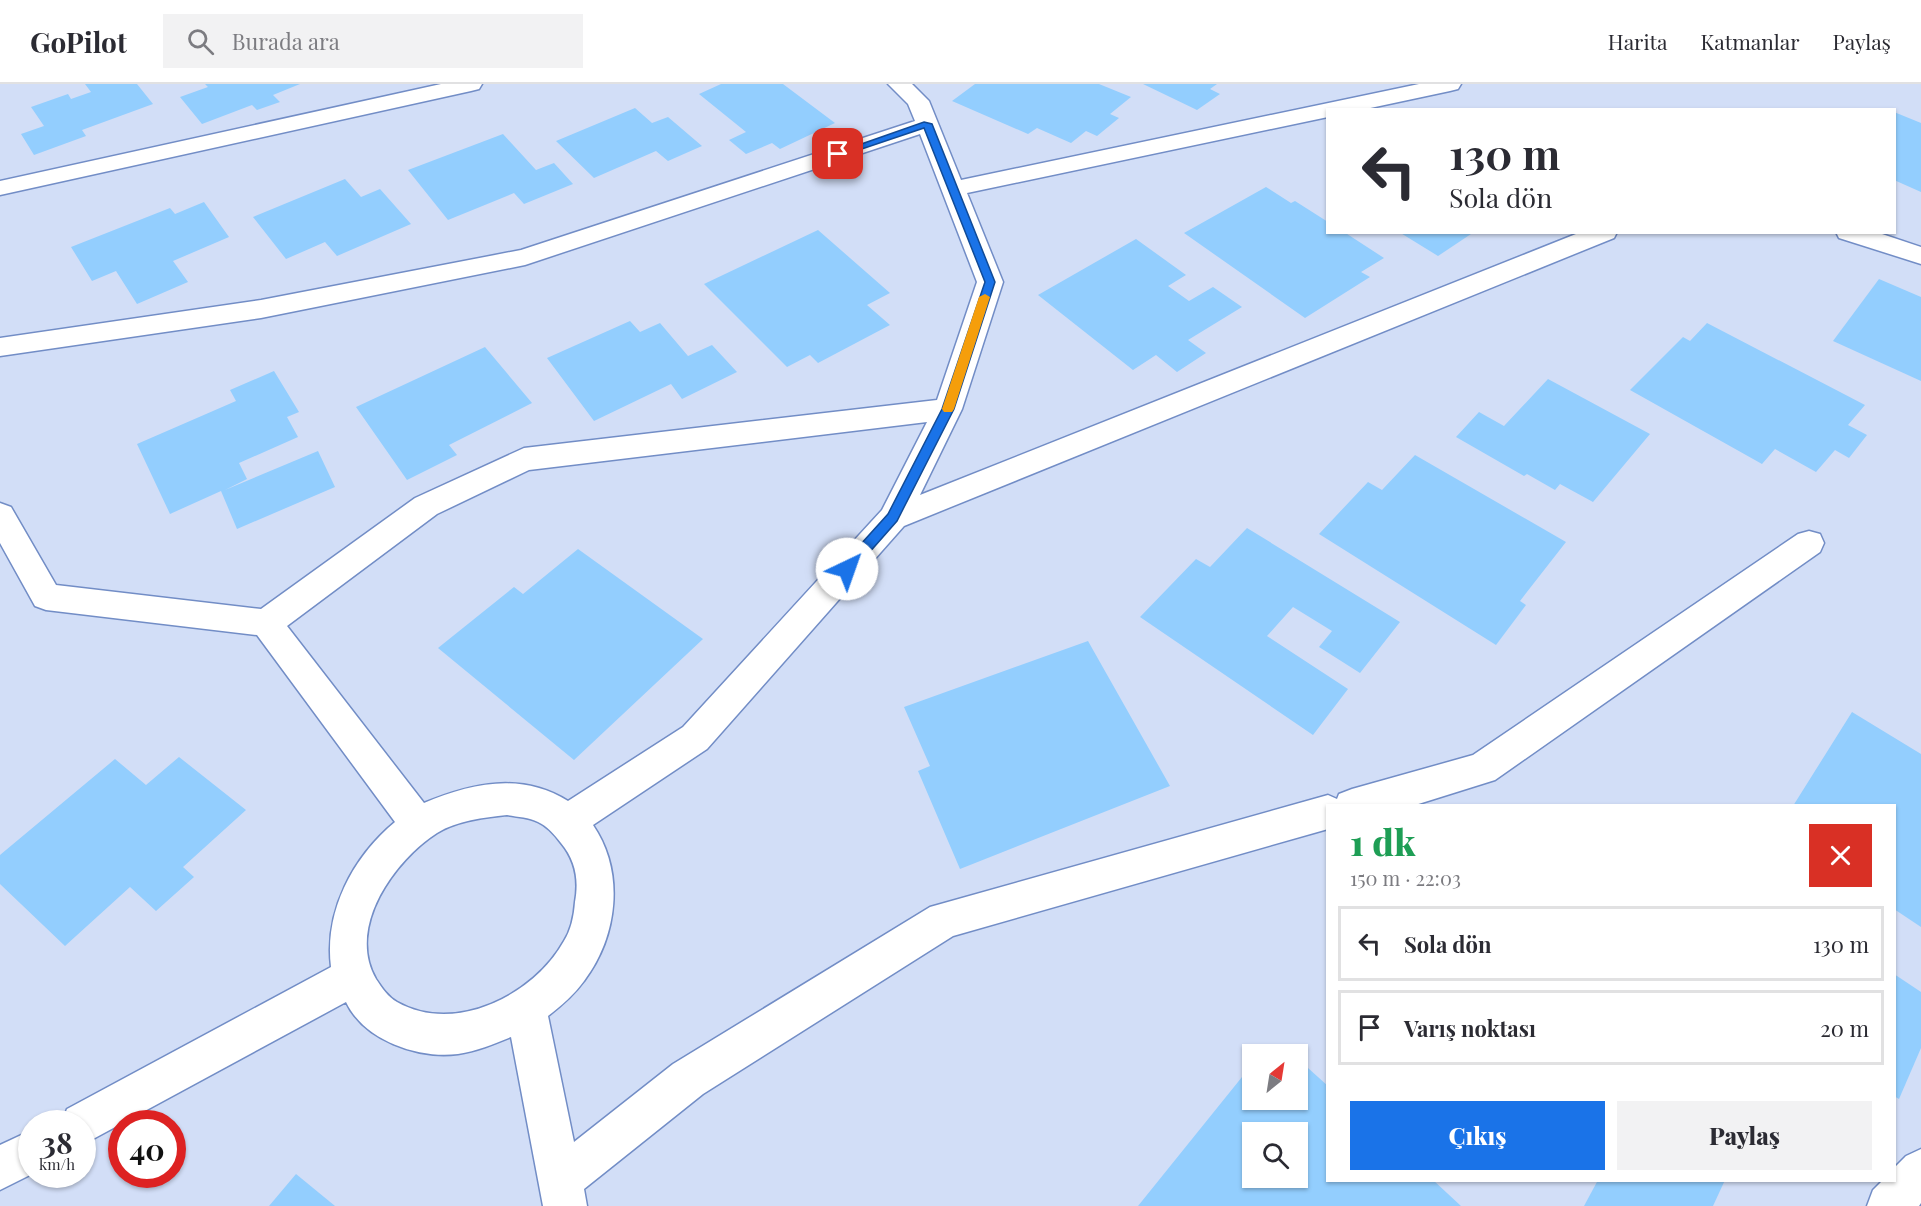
<!DOCTYPE html>
<html lang="tr">
<meta charset="utf-8">
<style>
body{margin:0;font-family:"Playfair Display",serif;background:#f2f2f3;color:#2b2b33;height:100vh;display:flex;flex-direction:column;font-size:22px;white-space:nowrap}
*{box-sizing:border-box;margin:0}
p{font-size:20px;color:#7c7c81}
.icon{flex:none;width:33px;height:33px;fill:none;stroke:currentColor;stroke-width:2;stroke-linecap:round;stroke-linejoin:round}
.map{position:relative;flex:1;overflow:hidden}
.sheet{position:absolute;left:1326px;top:720px;width:570px;height:378px;display:flex;flex-direction:column;background:#fff;border-radius:0px;box-shadow:0 2px 4px #0004}
.sheet>*{flex:none}
.top-card{position:absolute;left:1326px;top:24px;width:570px;height:126px;border-radius:0px;box-shadow:0 2px 4px #0004;background:#fff;color:#2b2b33;overflow:hidden}
.needle{width:39px;rotate:30deg}
.tools{position:absolute;left:1242px;top:960px;display:grid;gap:12px}
.tools a{display:grid;place-items:center;width:66px;height:66px;border-radius:0px;background:#fff;box-shadow:0 2px 4px #0004;font-size:30px}
.speed{position:absolute;left:18px;top:1026px;display:flex;gap:12px;font-size:30px;font-weight:700;text-align:center}
.speed>*{display:grid;place-content:center;width:78px;height:78px;border-radius:50%;background:#fff;box-shadow:0 2px 4px #0004;line-height:1}
.speed small{font-size:15px;font-weight:400}
.speed .limit{border:9px solid #d22;background:#fff;color:#111}
.pin{position:absolute;display:grid;place-items:center;width:51px;height:51px;color:#fff;margin:-26px;border-radius:12px;box-shadow:0 3px 9px #0006}
.me{position:absolute;width:66px;margin:-33px;rotate:42deg;stroke-linejoin:round;filter:drop-shadow(0 0 4px #0008)}
.turn{display:flex;align-items:center;gap:21px;height:126px;padding:0 24px;font-size:27px}
.turn .icon{width:78px;height:78px;stroke-width:2.5}
.turn b{display:block;font-size:42px;line-height:51px}
.round{display:grid;place-items:center;flex:none;width:63px;height:63px;border-radius:0px;background:#f2f2f3}
.head{display:flex;align-items:center;justify-content:space-between;height:102px;padding:0 24px}
h1{font-size:36px;font-weight:800;line-height:45px;color:#1e9e55}
.primary-button{display:flex;gap:12px;margin-top:auto;padding:12px 24px}
.primary-button a{flex:1;height:69px;border-radius:0px;background:#1a73e8;color:#fff;font-size:24px;font-weight:800;line-height:69px;text-align:center}
.primary-button a+a{background:#f2f2f3;color:#2b2b33}
ul{padding:0;list-style:none}
li{display:flex;align-items:center;gap:18px;height:75px;margin:0 12px 9px;padding:0 12px;border:3px solid #e1e1e2;border-radius:0px}
li div{flex:1}
li b{display:block;font-size:22px}
li em{font-style:normal}
header{display:flex;align-items:center;gap:36px;box-sizing:border-box;height:84px;padding:0 30px;background:#fff;border-bottom:2px solid #e1e1e2}
header strong{font-size:28px}
nav{display:flex;gap:33px;margin-inline-start:auto;font-size:21px}
.search{width:420px;height:54px;background:#f2f2f3;display:flex;align-items:center;gap:15px;box-sizing:border-box;padding:0 21px;border-radius:0px;color:#7c7c81;font-size:22px}
.map>svg:first-child{display:block}
.building{fill:#93cefe;fill-rule:evenodd}
.lines{fill:none;stroke-linecap:round;stroke-linejoin:round}
.minor-casing{stroke:#728dc6;stroke-width:3}
.minor{fill:#fff;fill-rule:evenodd}
.route{fill:#1a73e8;stroke:#114b97;stroke-width:1.5}
.slow{fill:#f59e0b}
</style>
<header>
<strong>GoPilot</strong>
<div class="search"><svg class="icon" aria-label="search" viewBox="0 0 24 24"><circle cx="10" cy="10" r="6"/><path d="M15 15l6 6"/></svg>Burada ara</div>
<nav><a>Harita</a><a>Katmanlar</a><a>Paylaş</a></nav>
</header>
<div class="map">
<svg width="1921" height="1122" viewBox="0 0 1921 1122">
<rect width="100%" height="100%" fill="#d2def7"/>
<g class="building">
<path d="M85,0H137L153,20L82,46L86,52L34,71L21,50L44,42L31,23L68,10L71,15L91,8Z"/>
<path d="M205,0H300L273,11L280,18L257,26L252,21L202,40L180,13L208,3Z"/>
<path d="M721,0H783L835,39L780,65L772,59L746,70L729,56L746,48L699,10Z"/>
<path d="M975,0H1099L1131,13L1110,30L1119,34L1097,52L1086,47L1071,59L1037,44L1028,50L952,17Z"/>
<path d="M1143,0H1217L1210,5L1220,10L1197,26Z"/>
<path d="M635,24L652,39L668,33L702,62L668,77L656,67L594,94L556,57Z"/>
<path d="M1894,28L1921,39V108L1894,96Z"/>
<path d="M503,50L536,86L554,79L573,100L524,120L514,109L448,136L408,86Z"/>
<path d="M345,95L361,113L380,105L411,140L337,172L325,158L286,175L253,133Z"/>
<path d="M1266,103L1291,119L1295,117L1328,138V148H1344L1384,174L1361,188L1370,193L1305,234L1184,149Z"/>
<path d="M204,118L229,153L173,177L188,198L137,220L116,187L92,197L71,163L170,124L175,130Z"/>
<path d="M818,146L890,209L867,221L890,241L818,279L810,271L787,283L704,200Z"/>
<path d="M1399,148H1474L1438,172Z"/>
<path d="M1136,155L1186,191L1168,202L1189,217L1213,203L1242,223L1188,256L1206,269L1177,288L1156,271L1133,286L1038,211Z"/>
<path d="M1879,195L1921,213V297L1833,257Z"/>
<path d="M630,237L640,248L660,239L688,272L712,261L737,288L682,315L671,300L594,337L547,274Z"/>
<path d="M1707,239L1865,321L1848,341L1867,351L1849,374L1835,366L1816,388L1775,365L1762,380L1630,306L1683,253L1690,257Z"/>
<path d="M485,263L532,319L449,361L457,371L407,396L356,323Z"/>
<path d="M274,287L299,328L287,333L298,353L239,379L247,395L225,406L318,367L335,403L237,445L221,407L170,430L137,360L236,317L230,306Z"/>
<path d="M1548,295L1650,350L1593,418L1560,400L1555,406L1527,390L1524,392L1456,353L1479,328L1504,342Z"/>
<path d="M1415,371L1566,458L1520,517L1526,521L1496,561L1319,450L1368,398L1382,406Z"/>
<path d="M1247,444L1400,538L1360,589L1319,563L1332,547L1293,523L1267,552L1348,605L1313,651L1140,533L1196,475L1210,483Z"/>
<path d="M578,465L703,555L574,676L438,564L514,503L523,510Z"/>
<path d="M1088,557L1170,702L960,785L918,687L930,682L904,623Z"/>
<path d="M1852,628L1921,670V843L1894,825V722H1793Z"/>
<path d="M179,673L246,726L183,783L194,793L156,827L130,803L65,862L0,800V771L115,675L146,701Z"/>
<path d="M1894,890L1921,908V964L1899,1015L1894,1012Z"/>
<path d="M1298,975L1328,1002V1096H1433L1461,1122H1138L1242,993L1252,1004V1016H1298ZM1252,1048H1298V1094H1252Z"/>
<path d="M296,1090L335,1122H269Z"/>
<path d="M1598,1096H1725L1713,1122H1584Z"/>
</g>
<g class="lines">
<g class="minor-casing">
<g id="minor">
<path d="M441,0H482L479,5L471,7L0,111V97Z"/>
<path d="M888,0H912L929,17L961,96L1419,0H1461L1458,5L1450,7L1361,26H1328V33L967,109L1003,198L962,325L920,411L1581,148H1617L1614,154L904,442L707,665L593,741C625,788 618,852 584,897C574,911 561,922 548,932L574,1058L673,980L930,823L1328,711L1337,715L1339,710L1352,705L1473,671L1798,450L1809,447L1820,450L1824,459L1820,468L1495,696L1412,722H1328V745L953,852L703,1010L584,1105L587,1122H543L511,953C494,960 477,967 458,970C417,975 364,956 346,918L82,1061V1040H61L67,1025L331,883C324,827 353,773 395,738L257,551L46,526L35,522L0,459V419L11,423L56,501L261,525L415,414L524,364L937,316L977,198L920,50L525,181L261,234L0,272V254L261,216L521,166L915,37L908,20ZM927,338L882,426L683,643L568,717C521,688 472,699 424,719L287,542L437,430L529,386ZM507,731C517,733 529,733 538,738C547,742 555,751 561,759C576,777 579,796 575,818C574,832 571,846 564,857C534,911 455,951 397,918C388,913 382,904 376,895C346,843 395,776 437,749C458,736 483,734 507,731Z"/>
<path d="M1836,148H1876L1921,163V180L1839,154Z"/>
<path d="M32,1046V1090L0,1106V1061Z"/>
<path d="M1921,1065V1119L1919,1122H1867L1873,1106L1883,1096H1894V1084L1906,1072Z"/>
</g>
</g>
<use href="#minor" class="minor"/>
</g>
<path class="route" d="M924,38L932,40L995,198L954,325L897,437L852,488L847,490L840,485L842,481L888,430L942,325L985,198L924,44L841,72L833,70Z"/>
<path class="slow" d="M985,210L990,213L954,325L952,328H944L942,325L979,213Z"/>
</svg>
<div class="tools">
<a><svg class="needle" viewBox="-14 -14 28 28"><path d="M0-13l5 13h-10z" fill="#e53935"/><path d="M0 13l5-13h-10z" fill="#7c7c81"/></svg></a>
<a><svg class="icon" aria-label="search" viewBox="0 0 24 24"><circle cx="10" cy="10" r="6"/><path d="M15 15l6 6"/></svg></a>
</div>
<div class="speed"><div>38<small>km/h</small></div><div class="limit">40</div></div>
<div class="pin" style="left:838px;top:70px;background:#d93025"><svg class="icon" aria-label="arrive" viewBox="0 0 24 24"><path d="M6 21V4h12l-3 4 3 4H6"/></svg></div>
<svg class="me" style="left:847px;top:485px" viewBox="-20 -20 40 40"><circle r="19" fill="#fff"/><path d="M0-13L10 11 0 6-10 11z" fill="#1a73e8"/></svg>
<div class="top-card">
<div class="turn"><svg class="icon" aria-label="left" viewBox="0 0 24 24"><path d="M17 20v-9H6M10 6l-5 5 5 5"/></svg><div><b>130 m</b>Sola dön</div></div>
</div>
<section class="sheet">
<div class="head"><div><h1>1 dk</h1><p>150 m · 22:03</p></div><a class="round" style="background:#d93025;color:#fff"><svg class="icon" aria-label="close" viewBox="0 0 24 24"><path d="M6 6l12 12M18 6L6 18"/></svg></a></div>
<ul>
<li><svg class="icon" aria-label="left" viewBox="0 0 24 24"><path d="M17 20v-9H6M10 6l-5 5 5 5"/></svg><div><b>Sola dön</b></div><em>130 m</em></li>
<li><svg class="icon" aria-label="arrive" viewBox="0 0 24 24"><path d="M6 21V4h12l-3 4 3 4H6"/></svg><div><b>Varış noktası</b></div><em>20 m</em></li>
</ul>
<div class="primary-button"><a>Çıkış</a><a>Paylaş</a></div>
</section>
</div>
